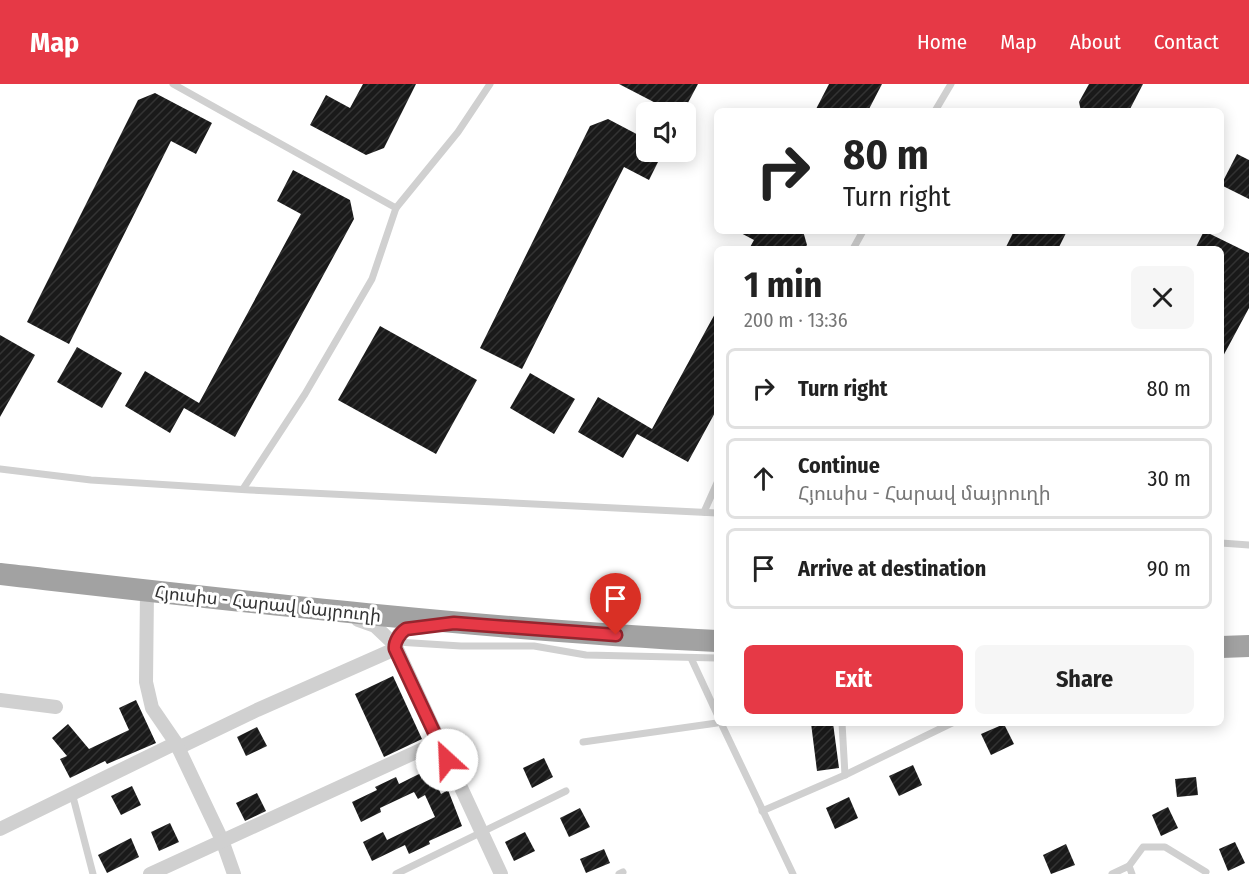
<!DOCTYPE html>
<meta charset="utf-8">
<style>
body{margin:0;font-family:"Fira Sans Condensed","Noto Sans Armenian",sans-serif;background:#f6f6f6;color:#222;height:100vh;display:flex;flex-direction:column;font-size:22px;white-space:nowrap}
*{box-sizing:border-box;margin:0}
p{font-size:20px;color:#767676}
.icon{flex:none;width:33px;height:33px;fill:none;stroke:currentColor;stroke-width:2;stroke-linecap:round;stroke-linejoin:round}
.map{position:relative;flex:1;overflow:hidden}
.sheet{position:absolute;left:714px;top:162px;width:510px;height:480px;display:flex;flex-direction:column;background:#fff;border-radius:9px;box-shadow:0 3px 15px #0003}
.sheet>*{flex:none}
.banner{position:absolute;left:714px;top:24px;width:510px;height:126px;border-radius:9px;box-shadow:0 3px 15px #0003;background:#fff;color:#222;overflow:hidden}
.controls{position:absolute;left:636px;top:18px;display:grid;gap:12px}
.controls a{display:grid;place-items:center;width:60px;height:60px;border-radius:9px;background:#fff;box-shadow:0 3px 15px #0003;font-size:30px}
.pin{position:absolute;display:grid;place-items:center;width:51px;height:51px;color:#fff;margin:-62px -26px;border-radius:50% 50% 50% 0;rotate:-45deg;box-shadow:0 0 6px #0007}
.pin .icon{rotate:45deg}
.me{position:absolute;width:66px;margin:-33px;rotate:335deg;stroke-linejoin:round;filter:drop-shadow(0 0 4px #0008)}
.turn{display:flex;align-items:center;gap:21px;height:126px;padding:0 30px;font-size:27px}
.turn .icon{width:78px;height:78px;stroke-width:2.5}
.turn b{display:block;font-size:42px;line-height:51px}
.round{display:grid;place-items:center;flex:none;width:63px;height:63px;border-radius:9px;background:#f6f6f6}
.head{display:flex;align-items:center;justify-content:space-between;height:102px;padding:0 30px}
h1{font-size:36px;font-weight:700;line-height:45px}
.primary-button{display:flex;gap:12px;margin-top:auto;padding:12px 30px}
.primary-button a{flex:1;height:69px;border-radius:9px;background:#e63946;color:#fff;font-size:24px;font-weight:700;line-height:69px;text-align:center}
.primary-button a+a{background:#f6f6f6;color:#222}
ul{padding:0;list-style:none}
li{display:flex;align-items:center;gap:18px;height:81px;margin:0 12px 9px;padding:0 18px;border:3px solid #e0e0e0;border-radius:9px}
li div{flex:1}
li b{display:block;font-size:22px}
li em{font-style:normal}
header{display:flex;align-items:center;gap:36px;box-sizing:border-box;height:84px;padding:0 30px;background:#e63946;color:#fff}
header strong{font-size:28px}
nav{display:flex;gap:33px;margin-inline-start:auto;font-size:21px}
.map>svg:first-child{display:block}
.building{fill:url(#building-hatch)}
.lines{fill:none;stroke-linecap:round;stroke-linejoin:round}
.service{stroke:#d0d0d0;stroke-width:7}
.minor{stroke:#d0d0d0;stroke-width:14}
.trunk{stroke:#a2a2a2;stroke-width:22}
.route-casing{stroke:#96252e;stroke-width:15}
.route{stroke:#e63946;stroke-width:10}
.labels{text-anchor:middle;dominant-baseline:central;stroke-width:6;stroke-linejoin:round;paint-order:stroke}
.street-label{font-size:18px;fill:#333;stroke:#fff}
</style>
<header>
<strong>Map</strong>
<nav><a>Home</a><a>Map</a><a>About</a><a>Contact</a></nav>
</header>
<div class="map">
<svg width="1249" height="790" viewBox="0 0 1249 790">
<defs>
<pattern id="building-hatch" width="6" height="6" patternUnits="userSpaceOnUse" patternTransform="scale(1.5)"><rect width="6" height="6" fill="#1a1a1a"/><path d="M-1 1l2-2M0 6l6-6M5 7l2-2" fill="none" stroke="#333"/></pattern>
</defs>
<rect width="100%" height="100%" fill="#fff"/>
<g class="building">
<path d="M363,0H416L384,64L366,71L310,41L326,11L350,24Z"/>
<path d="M619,0H698L683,28H673Z"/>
<path d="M829,0H882L868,27H815Z"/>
<path d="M1089,0H1143L1129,27H1081L1079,18Z"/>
<path d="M155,9L212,39L196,70L171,57L69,260L27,238L138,16Z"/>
<path d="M608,35L646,55V68H663L649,96L624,83L522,285L480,264L590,42Z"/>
<path d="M1237,70L1249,76V115L1221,101Z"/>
<path d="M293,86L350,116L354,135L235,353L184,324L170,349L125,322L145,287L199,319L301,130L277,117Z"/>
<path d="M737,147H803L807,161L804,165H749L754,156Z"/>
<path d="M1014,147H1067L1058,165H1005Z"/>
<path d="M1204,147L1249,169V224L1221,276V165H1195Z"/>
<path d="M717,226V325L688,378L637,350L623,374L578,348L598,313L652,345Z"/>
<path d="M380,242L477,296L436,370L338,316Z"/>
<path d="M0,251L35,271L0,333Z"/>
<path d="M77,263L122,289L102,324L57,298Z"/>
<path d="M530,289L575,315L554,350L510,324Z"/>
<path d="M393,592L422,655L384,673L355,610Z"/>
<path d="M136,616L156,659L107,680L105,677L70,694L60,675L67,672L52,654L68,640L89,665L129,646L119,624Z"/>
<path d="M811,639H833L839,684L817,687Z"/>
<path d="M1004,640L1014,660L991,671L981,650Z"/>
<path d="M257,643L267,662L246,672L237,653Z"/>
<path d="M544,674L553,693L532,704L523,684Z"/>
<path d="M913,681L922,701L899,712L889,692Z"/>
<path d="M429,685L441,710L448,706L462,742L429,757L430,760L409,770L405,761L372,777L363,758L383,748L387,756L435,733L425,711L418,715L414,708L380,724L381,728L361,738L352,718L377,706L375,703L396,693L399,700Z"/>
<path d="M1196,693L1198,711L1177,713L1175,695Z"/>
<path d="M132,702L141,721L121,731L111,712Z"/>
<path d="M257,709L266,727L245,737L236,719Z"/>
<path d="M849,713L858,734L835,745L826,724Z"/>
<path d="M1168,723L1178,744L1161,752L1152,731Z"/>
<path d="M580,724L590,743L569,753L560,734Z"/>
<path d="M170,739L179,758L159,767L151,748Z"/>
<path d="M525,748L535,767L514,777L505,758Z"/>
<path d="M131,754L139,773L107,789L98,771Z"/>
<path d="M1235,758L1245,779L1228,787L1219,765Z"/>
<path d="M1066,760L1075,781L1051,790L1043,771Z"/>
<path d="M604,765L610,779L586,789L580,775Z"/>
</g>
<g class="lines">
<g class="service">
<path d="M173,0L396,124"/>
<path d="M935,27L951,0"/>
<path d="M853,165L863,147"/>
<path d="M0,385L91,396L250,406L717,429"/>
<path d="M243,405L305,310L372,195L396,124L458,48L490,0"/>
<path d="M704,428L717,399"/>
<path d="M1221,459L1249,461"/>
<path d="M397,558L461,562H534L586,571L717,574"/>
<path d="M691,574L717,630"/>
<path d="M721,639L793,790"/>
<path d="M842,639L845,691"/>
<path d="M583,658L717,639"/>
<path d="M72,709L93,790"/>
<path d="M762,727L845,691L952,639"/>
<path d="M1129,782L1143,763H1165L1206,788"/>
<path d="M396,790L566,707"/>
<path d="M619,790L623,788"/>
<path d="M1112,790L1129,782L1132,790"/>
</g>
<g class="minor">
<path d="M147,507L146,598L152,624L176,659"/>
<path d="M358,536L375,542L395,561L501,790"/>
<path d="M395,561L399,550L406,545L425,543"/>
<path d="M0,616L56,623"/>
<path d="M178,664L257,626L395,565"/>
<path d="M0,745L176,659L222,756L234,790"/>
<path d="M150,790L438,658"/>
</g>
<g class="trunk">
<path d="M0,490C239,517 477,545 717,557"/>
<path d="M1221,563L1249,562"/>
</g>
</g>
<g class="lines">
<g class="route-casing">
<path id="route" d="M447,676L395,565C394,558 400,549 406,545L454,539L616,551"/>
</g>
<use href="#route" class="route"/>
</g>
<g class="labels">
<g class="street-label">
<text transform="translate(268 520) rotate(6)">Հյուսիս - Հարավ մայրուղի</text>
</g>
</g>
</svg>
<div class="controls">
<a><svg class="icon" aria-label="sound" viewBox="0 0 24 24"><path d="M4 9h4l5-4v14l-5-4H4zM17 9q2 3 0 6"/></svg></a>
</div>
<div class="pin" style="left:616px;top:551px;background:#d93025"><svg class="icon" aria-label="arrive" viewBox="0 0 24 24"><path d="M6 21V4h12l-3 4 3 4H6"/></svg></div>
<svg class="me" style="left:447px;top:676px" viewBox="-20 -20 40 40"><circle r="19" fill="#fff"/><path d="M0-13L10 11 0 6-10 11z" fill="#e63946"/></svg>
<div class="banner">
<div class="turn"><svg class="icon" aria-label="right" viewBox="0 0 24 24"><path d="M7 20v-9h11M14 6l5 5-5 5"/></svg><div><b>80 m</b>Turn right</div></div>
</div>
<section class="sheet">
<div class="head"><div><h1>1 min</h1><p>200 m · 13:36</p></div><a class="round"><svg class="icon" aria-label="close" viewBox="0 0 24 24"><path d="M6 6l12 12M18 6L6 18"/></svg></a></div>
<ul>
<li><svg class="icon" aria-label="right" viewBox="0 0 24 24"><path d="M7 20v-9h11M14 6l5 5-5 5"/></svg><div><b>Turn right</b></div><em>80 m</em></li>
<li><svg class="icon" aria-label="ahead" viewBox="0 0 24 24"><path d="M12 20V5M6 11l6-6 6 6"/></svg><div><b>Continue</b><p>Հյուսիս - Հարավ մայրուղի</p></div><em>30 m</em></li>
<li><svg class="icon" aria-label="arrive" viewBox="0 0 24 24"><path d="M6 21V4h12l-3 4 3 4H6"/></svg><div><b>Arrive at destination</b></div><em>90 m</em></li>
</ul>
<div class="primary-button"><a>Exit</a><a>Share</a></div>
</section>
</div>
